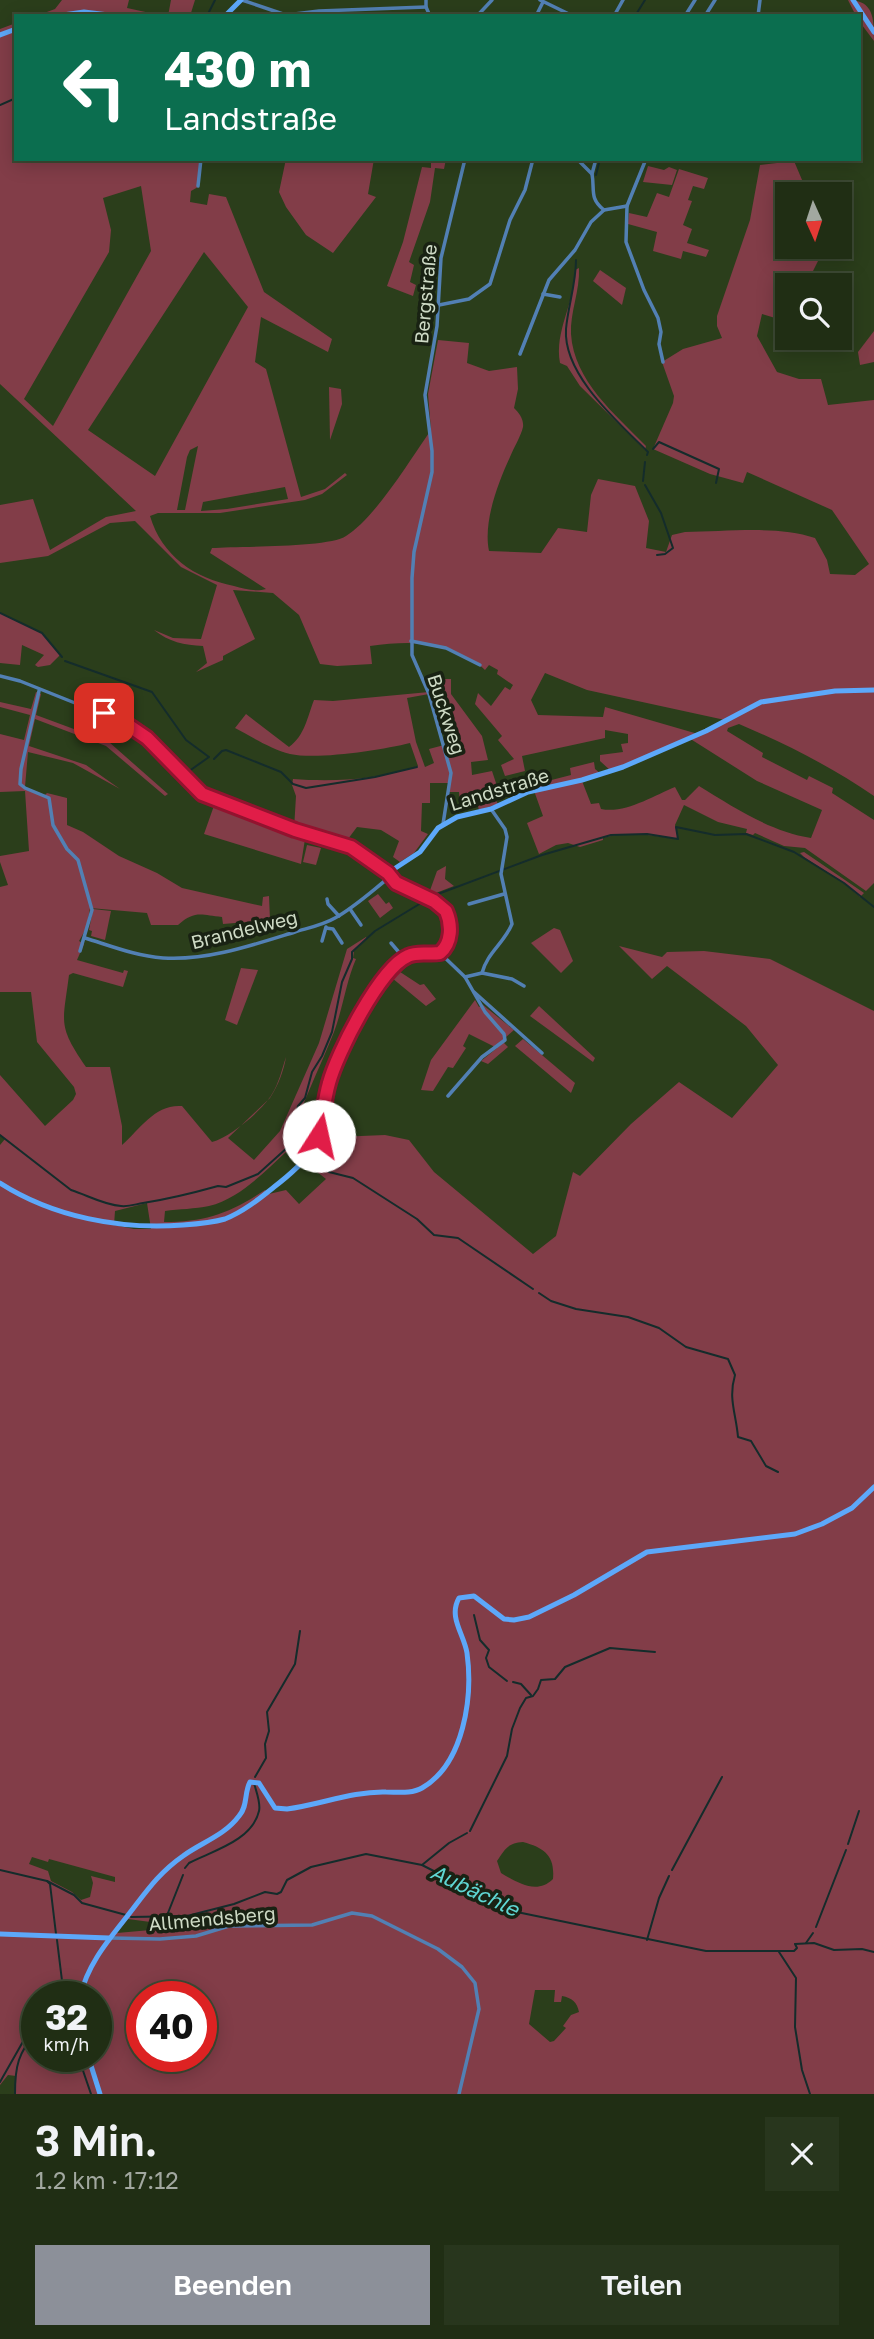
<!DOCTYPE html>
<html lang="de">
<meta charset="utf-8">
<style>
body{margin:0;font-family:"Golos Text",sans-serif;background:#28361d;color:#f1f3f6;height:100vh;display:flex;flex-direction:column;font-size:26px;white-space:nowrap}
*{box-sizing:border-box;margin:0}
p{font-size:23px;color:#a2a8a0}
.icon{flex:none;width:38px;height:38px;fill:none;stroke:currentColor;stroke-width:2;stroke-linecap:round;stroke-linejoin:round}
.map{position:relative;height:2094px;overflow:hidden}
.side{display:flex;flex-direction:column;background:#202e14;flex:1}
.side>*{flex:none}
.banner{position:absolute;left:14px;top:14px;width:847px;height:147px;border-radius:0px;box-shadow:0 4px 18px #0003,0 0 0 2px #3d4a34;background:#0b6e4f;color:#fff;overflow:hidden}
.needle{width:46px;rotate:177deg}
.buttons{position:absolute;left:775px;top:182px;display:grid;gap:14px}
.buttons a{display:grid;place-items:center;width:77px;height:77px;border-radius:0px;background:#202e14;box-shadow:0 4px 18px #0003,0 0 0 2px #3d4a34;font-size:35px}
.speed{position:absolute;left:21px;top:1981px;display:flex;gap:14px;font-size:35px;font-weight:700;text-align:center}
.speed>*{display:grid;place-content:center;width:91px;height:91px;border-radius:50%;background:#202e14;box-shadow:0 4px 18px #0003,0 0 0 2px #3d4a34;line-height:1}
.speed small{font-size:18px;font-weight:400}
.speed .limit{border:10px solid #d22;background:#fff;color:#111}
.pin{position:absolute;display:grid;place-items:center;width:60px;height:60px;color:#fff;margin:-30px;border-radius:14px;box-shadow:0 4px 10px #0006}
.me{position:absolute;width:77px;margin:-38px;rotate:10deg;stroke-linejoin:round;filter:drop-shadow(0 0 5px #0008)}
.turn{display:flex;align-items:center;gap:24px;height:147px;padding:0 35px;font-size:32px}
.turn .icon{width:91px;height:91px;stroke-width:2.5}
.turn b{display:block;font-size:49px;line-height:60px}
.round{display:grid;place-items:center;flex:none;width:74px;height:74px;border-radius:0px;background:#28361d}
.headline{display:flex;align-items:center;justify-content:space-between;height:119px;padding:0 35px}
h1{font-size:42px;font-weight:600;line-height:52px}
.button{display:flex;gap:14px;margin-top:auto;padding:14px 35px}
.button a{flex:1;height:80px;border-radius:0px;background:#8c9099;color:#fff;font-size:28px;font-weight:600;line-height:80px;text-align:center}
.button a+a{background:#28361d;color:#f1f3f6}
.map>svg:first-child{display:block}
.green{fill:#823d48;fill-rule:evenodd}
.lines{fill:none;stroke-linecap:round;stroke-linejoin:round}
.stream{stroke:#142c2b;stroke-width:2}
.street{stroke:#5280b4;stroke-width:3.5}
.secondary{stroke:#5da8fa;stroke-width:5}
.route-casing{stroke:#92132f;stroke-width:18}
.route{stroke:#e11d48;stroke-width:12}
.labels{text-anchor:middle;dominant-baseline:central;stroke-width:7;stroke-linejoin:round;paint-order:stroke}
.street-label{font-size:19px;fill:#cedac5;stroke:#192213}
.water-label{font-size:21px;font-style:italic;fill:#5fd7d3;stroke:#192213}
</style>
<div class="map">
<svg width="874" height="2094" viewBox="0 0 874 2094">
<rect width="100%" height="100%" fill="#2b3e1b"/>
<g class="green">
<path d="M62,0H129L127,8L164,16H36L55,9Z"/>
<path d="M171,0H195L190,16H168Z"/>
<path d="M848,0C874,0 874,19 874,41L859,21V16H856Z"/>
<path d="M16,23V159H202L198,187L191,191L190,202L207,205L209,194L226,197L264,292L332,339L328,352L261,317L255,362L266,369L301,497L325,489L345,473L347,475L322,494L305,500L220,513H158L150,516C162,556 194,578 234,586C244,589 256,592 266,589L210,553L212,548C238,546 329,548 346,536C376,517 410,460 431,430L428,394L438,340L469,343L467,363L489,371L517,367L518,389L514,408C519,413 524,419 523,427C521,436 514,447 510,457C498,483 483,522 489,551L541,553L558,528L587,532L591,495L598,479L635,486L649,521L646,548L666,552L672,535L685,532C726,532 777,525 815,538L827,560L830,574L855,575L869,564L832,510L747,472L743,483L710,474L653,449L673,403L674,396L662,362L683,349L722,338L717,326V316L750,220L760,165L794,161L808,194H788V247H825L806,285H788L787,329L785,321L762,314L757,336L777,372L799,379H821L828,405L874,400V796C832,767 786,744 739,724L728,728L727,731L763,753L762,757L807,780L809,776L833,788L832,793L874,820V883L866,891L805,848L784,846L755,833L753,835L746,833L747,829L718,822L684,805L675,825L678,839C653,836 628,830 603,838V840L580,847L568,843L556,845L539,854L527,823L543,816L532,785L571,775L570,768L594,762L595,769L601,774L582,781L591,804L599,803L601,809C625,814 653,796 675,787L682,800H685L699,786C735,808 769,831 811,838L822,810L757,781L689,738L611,771L600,761V755L623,752L621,744L628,743V734L605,730V738L522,756L525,771L505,776L501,765L514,759L498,740L502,736L475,704L478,693L491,706L505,687L510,690L513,685L497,674L498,670L489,665L485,670C478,663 470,660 461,655C431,640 403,642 370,646L372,664L337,666L320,664L299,615L273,593L233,590L255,639L223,656V660L196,672L207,663L203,646C184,645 169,642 154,630L173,638L201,639L217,585L181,567L135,521L110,523L48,556L0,563V505L33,499L50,550L106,517L136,511L0,384V29ZM141,186L151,251L53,426L24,399L109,252L111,230L103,198ZM204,252L248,307L155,476L88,430ZM198,446L185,510H177L187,457L190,450ZM285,487L288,499L227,509L201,511L203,502ZM545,673L587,690L725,720L698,734L605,707L603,717L538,715L531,700Z"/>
<path d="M286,159H374L368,194L376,197L333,253L306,235L286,207L279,192Z"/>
<path d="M431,159H446L444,169L435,168L430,202L409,262L414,265L410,282L416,285L413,296L387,286L403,242L422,167L431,168Z"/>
<path d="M648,166L664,170L669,167L677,170L672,185L643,182Z"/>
<path d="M679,169L708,178L704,189L693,186L688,200L692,201L683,225L692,229L687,243L709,250L706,257L683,251L681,259L653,251L657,232L628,224L629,213L647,217L657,193L669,197Z"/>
<path d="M579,268C580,291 570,312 571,334C574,381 615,414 646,446L645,450L580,386L567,366L560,363C554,331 575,303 575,270Z"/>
<path d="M600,270L626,288L622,305L593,281Z"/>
<path d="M874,331V362L860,365L858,352Z"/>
<path d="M329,387L341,389L342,404L330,440Z"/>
<path d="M0,613L42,633L60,655L50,665L38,667L35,665L44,655L22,645L20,665L0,663Z"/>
<path d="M432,679H451V694L482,736L488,760L471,762L472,775L492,771L500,795L494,797L498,804L479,810L475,795L466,796V803L460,804L459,792H448L450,783H430V803H422L421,831L428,834L414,853L400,862L393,857L399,841L381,830L357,827L345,843L306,833L301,864L204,834L216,800L294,829L296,796L292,785L293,779C333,782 379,780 418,766L410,743C382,750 317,760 290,754C271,749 252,737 235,728L246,714L289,747C305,735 307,718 314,700L333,701L429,692V694L407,698L416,742L425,767L434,763L429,749L448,744L442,717L450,713L444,697H439Z"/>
<path d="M36,692L41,694L36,715L109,742L168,794L165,796L106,746L35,719L29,746L86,765L120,789L73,763L28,752L25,787L45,795L47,793L67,798V825L83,832L119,856L157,873L182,888L262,906L263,897L269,896L270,920L223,924L222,917C201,915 195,910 178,925H151L147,913L90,908L87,927L79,941L84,944L77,960L123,973L124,970L128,971L123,987L73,973L69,975C63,1023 57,1025 86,1067H110L122,1126V1145C141,1128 155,1104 182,1106L212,1142C230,1137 262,1111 272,1094C279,1083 282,1069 286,1057C284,1070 278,1086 270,1098L228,1138L254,1160L280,1131L319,1043L347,949L366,937L367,939L354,951L353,958L356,959C346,982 343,1008 334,1032C319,1070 301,1104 290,1143L307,1152C319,1123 320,1092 331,1062C340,1034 370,992 387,967L394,968L420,985L424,984L436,999L426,1006L392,978L384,987L343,1063L337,1080L334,1099L337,1137L385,1135L409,1140L434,1172L533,1254L556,1236L573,1172L580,1176L631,1124L679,1082L732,1118L778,1065L746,1026L667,966L652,979L619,946L662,957L667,952L704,951L770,959L874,1011V2094H16V2076L8,2075L0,2085V1145L5,1139L0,1135V1075L45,1126L73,1100L76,1094L74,1087L37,1042L31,992H0V887L8,885L0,862V856L29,851L25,791L0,792V734L24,740L30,715L0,707V702L31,709ZM286,1152L306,1163L326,1179L299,1204L286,1190L269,1194L265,1190C230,1213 206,1222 164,1222L165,1211C179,1209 195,1209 209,1206C240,1198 263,1173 286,1152ZM147,1203L151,1229H134L114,1225L115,1211ZM523,1842C545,1848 555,1856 553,1879C537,1895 518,1883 501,1873L497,1861C505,1849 508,1843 523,1842ZM32,1857L48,1862L49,1859L115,1877V1882L91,1876L93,1883L90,1897L81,1900L72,1892L51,1881L48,1871L29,1864ZM128,1919L173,1925V1928L117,1933ZM535,1990H555L554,2002H561L562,1996C572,1998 577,2002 579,2012L571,2015L563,2026L566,2028L554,2041L550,2042L529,2024ZM37,1997H96V2056H37ZM142,1997H201V2056H142Z"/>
<path d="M307,845L321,848L316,865L303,862Z"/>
<path d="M804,852L864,893L860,897L844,883L804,857L800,853Z"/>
<path d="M446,866L445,879L454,886L428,896L437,871Z"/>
<path d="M378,894L386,904L389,902L393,908L380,918L368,901Z"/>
<path d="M93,909L111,911L105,940L91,936L92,931L89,930Z"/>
<path d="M554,928L560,930L573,961L561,973L531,943Z"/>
<path d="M241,968L258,970L237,1025L225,1020Z"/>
<path d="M475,1000L479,1007L483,1005L514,1030L506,1037L504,1043L508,1047L488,1064L481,1061L497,1048L469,1034L463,1046L466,1048L453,1068L448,1067L433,1091L421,1090L431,1060Z"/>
<path d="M539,1006L595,1058L593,1062L530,1016Z"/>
<path d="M523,1039L575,1083L571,1093L515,1046Z"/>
</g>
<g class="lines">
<g class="stream">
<path d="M207,16L215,0"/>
<path d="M635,16L645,0"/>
<path d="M0,105L16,98"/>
<path d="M596,175L600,159"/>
<path d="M576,260C576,284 568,306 566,329C563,375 618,422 648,452L647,455"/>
<path d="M653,449L659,442L719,469L716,483"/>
<path d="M643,481L645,462"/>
<path d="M645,485L661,513L673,548L665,554L657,555"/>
<path d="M0,613L42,633L62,657"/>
<path d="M65,661L152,692L186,740L209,757L185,774"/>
<path d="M214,759L222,751L226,750L281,772L293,784L306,788L375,777L417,767"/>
<path d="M430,897L542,855L611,835L647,834L678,839L676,827L715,835L746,834L794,852L844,883L874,907"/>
<path d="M0,1135L71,1190C87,1195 104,1205 121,1206C129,1207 136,1204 143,1203C169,1199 193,1193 218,1186L226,1187L258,1174L288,1147L298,1106L305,1098L312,1072L322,1056L332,1032L342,982L352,959V952L375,931L426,900"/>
<path d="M289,1147L303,1156"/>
<path d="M309,1160L329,1172L353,1178L417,1219L434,1235L458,1238L533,1289"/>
<path d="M539,1293L551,1301L576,1309L628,1317L659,1328L686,1347L728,1359L735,1375C728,1399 736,1413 738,1437L751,1441L766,1466L778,1472"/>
<path d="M474,1615L480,1640L489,1650L486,1658L489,1667L507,1681"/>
<path d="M513,1682L521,1684L531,1695"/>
<path d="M255,1777L266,1758L265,1744L269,1731L267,1712L295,1664L300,1631"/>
<path d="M470,1831L507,1756L512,1729L520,1708L526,1698L533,1696L538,1689L541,1680L555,1679L565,1667L610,1648L655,1652"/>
<path d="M848,1844L859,1811"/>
<path d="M422,1865L449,1843L467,1833"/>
<path d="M185,1868L189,1863C212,1851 252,1841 259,1811C261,1803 256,1791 254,1783"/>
<path d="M0,1870L47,1881L50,1884L56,1934"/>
<path d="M672,1870L722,1777"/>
<path d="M47,1881L74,1895L82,1903L126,1915"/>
<path d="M131,1917L187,1916L234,1904L265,1892L277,1894L281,1892L287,1880L311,1867L366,1854L422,1865L512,1911L706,1951H794L797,1948L795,1944L814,1943L834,1950L862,1949L874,1952"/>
<path d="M166,1918L183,1875"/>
<path d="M816,1927L846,1850"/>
<path d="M57,1940L64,1997"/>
<path d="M647,1940L659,1898L669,1876"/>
<path d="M806,1943L813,1933"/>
<path d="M779,1952L796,1978L795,2027L802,2070L810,2094"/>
<path d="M35,2027L37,2026"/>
<path d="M78,2056L91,2094"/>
<path d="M0,2082L29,2031"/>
<path d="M15,2094C15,2066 18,2053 37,2031"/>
</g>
<g class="street">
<path d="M242,0L286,15L319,11L426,7"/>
<path d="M426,0V7L430,16"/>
<path d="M540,0L573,16"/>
<path d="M477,16L492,0"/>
<path d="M536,16L543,2"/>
<path d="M614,16L623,0"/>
<path d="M685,16L695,0"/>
<path d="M705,16L715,0"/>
<path d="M758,16L760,0"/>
<path d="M577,159L592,174C595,190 589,198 604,210"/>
<path d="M646,159L627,206L626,242L644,290L658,318L661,332L659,344L663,362"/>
<path d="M758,161V159"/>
<path d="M592,174L596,159"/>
<path d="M198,186L201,159"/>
<path d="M543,294L560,297"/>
<path d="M439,305L469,299L490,284L510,220L525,190L533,159"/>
<path d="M520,354L549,280L575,250L591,222L604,210L627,206"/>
<path d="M411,641L446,648L480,665"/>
<path d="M0,676L20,681L125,723L147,738L202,794L294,830L342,843L362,854L391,876C373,890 355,907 335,918C323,925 308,928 295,932C253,945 207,961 163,958C136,956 111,946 85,938"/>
<path d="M39,691L21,769L20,784L25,788L49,798L53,825L67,849L78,860L92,910L80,951"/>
<path d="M443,824L451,773L429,694L412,655V578L414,552L432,472V451L425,395L437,326L441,258L465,159"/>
<path d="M327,899L328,904L339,916"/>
<path d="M469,904L504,894"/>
<path d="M350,909L361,925"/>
<path d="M326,928L333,929L342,943"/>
<path d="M322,941L326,927"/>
<path d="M391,943L403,957"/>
<path d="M440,953L465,977L482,973C487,953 504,943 512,924L501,874L507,837L505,829L491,809"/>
<path d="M482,973L512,979L524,986"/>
<path d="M474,992L542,1053"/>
<path d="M448,1096L482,1057L505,1040L504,1034L485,1012L465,977"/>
<path d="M111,1938L160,1939L196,1936L229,1926L312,1925L352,1913L372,1916L438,1949L462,1967L475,1983L479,2009L459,2094"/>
</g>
<g class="secondary">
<path d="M853,0L874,32"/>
<path d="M56,16L84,12L117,16"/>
<path d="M225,16L241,0"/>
<path d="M0,35L16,29"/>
<path d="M0,1183C53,1217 121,1230 183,1225C197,1224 211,1223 225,1219C243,1212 259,1199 274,1187C287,1177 302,1165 312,1150C324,1130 322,1106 328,1084C335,1055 379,973 404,958C415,951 427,955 440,953C453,943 452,924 446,910C431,896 401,894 391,876L394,869L420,852L438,828L457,817L491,809L528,792L582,780L623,767L706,731L761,702L835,691L874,690"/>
<path d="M0,1934L109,1938"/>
<path d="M80,1997C87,1966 106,1943 125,1919C144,1895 157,1874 183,1856C202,1842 224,1836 239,1816C248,1806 244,1793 250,1782L259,1783L275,1808L287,1809C320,1805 352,1791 386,1792C398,1792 412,1794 422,1788C464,1764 473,1697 467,1653C464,1634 448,1617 459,1598L474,1596L504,1619L514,1620L529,1617L574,1595L647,1552L795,1534L822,1524L852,1508L874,1487"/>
<path d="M88,2056L100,2094"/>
</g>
</g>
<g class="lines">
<g class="route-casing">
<path id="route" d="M104,713L125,723L147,738L202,794L295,830L351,847L388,873L396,883L434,901L446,911C452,925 452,943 440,953C429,955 418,951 408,956C380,968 337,1053 329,1083C324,1100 323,1118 319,1136"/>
</g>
<use href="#route" class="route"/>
</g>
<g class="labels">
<g class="street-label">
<text transform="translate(425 294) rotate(-85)">Bergstraße</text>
<text transform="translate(447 714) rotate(72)">Buckweg</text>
<text transform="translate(499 789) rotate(-17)">Landstraße</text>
<text transform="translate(244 929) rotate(-14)">Brandelweg</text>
<text transform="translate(212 1918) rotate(-5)">Allmendsberg</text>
</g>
<g class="water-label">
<text transform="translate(475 1890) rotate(25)">Aubächle</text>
</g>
</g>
</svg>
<div class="buttons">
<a><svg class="needle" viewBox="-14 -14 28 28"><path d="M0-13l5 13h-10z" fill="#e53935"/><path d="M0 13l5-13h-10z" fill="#a2a8a0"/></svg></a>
<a><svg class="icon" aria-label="search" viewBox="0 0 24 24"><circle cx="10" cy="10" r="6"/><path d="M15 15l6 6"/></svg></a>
</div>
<div class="speed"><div>32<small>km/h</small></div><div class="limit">40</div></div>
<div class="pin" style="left:104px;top:713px;background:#d93025"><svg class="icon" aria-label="arrive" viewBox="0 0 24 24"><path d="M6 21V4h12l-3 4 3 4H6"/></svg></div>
<svg class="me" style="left:319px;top:1136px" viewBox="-20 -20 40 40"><circle r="19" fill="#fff"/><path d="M0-13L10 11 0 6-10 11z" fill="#e11d48"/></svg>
<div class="banner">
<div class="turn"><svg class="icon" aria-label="left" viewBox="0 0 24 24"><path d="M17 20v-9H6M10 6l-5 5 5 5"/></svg><div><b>430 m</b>Landstraße</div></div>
</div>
</div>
<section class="side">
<div class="headline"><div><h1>3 Min.</h1><p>1.2 km · 17:12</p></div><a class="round"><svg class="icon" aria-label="close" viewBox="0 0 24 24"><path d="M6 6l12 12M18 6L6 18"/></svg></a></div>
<div class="button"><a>Beenden</a><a>Teilen</a></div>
</section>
